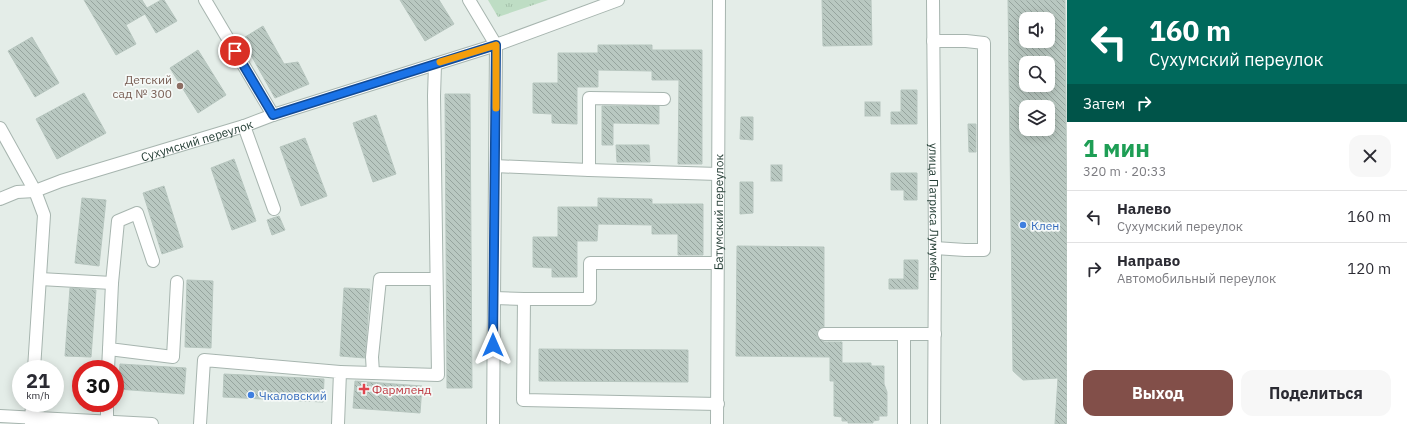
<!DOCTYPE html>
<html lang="ru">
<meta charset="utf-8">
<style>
body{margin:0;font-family:"IBM Plex Sans",sans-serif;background:#f7f7f7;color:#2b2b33;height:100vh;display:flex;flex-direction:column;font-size:15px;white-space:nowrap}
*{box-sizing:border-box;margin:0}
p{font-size:13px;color:#7c7c81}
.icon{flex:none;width:22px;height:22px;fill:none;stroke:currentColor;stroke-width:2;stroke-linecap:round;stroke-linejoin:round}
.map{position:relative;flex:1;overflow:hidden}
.sheet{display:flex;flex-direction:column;background:#fff;width:340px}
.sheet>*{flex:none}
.guide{background:#00695c;color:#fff;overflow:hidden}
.buttons{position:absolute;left:1019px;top:12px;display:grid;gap:8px}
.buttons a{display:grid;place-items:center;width:36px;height:36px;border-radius:8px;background:#fff;box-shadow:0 2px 10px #0003;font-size:20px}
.speed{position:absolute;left:12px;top:360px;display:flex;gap:8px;font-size:20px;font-weight:700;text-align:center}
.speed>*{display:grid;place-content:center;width:52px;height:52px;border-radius:50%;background:#fff;box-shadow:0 2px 10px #0003;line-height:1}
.speed small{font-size:10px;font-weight:400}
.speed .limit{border:6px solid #d22;background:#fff;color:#111}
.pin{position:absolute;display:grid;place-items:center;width:34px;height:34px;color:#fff;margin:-17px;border:2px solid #fff;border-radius:50%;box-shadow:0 1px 4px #0007}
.me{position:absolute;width:44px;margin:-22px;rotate:0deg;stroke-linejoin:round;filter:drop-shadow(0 0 3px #0008)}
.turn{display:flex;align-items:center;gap:14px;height:84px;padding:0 16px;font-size:18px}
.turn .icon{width:52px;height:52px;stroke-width:2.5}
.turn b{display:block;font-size:28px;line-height:34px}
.then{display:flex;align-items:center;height:38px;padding:0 16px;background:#0003;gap:8px;font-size:15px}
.round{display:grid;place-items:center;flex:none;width:42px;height:42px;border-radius:12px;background:#f7f7f7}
.overview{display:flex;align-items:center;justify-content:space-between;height:68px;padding:0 16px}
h1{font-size:24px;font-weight:700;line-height:30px;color:#1e9e55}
.button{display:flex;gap:8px;margin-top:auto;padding:8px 16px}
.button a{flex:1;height:46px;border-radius:12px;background:#824f49;color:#fff;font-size:16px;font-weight:700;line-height:46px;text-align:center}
.button a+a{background:#f7f7f7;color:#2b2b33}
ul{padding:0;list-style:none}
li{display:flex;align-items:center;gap:12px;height:52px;padding:0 16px;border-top:1px solid #e1e1e2}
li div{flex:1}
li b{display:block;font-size:15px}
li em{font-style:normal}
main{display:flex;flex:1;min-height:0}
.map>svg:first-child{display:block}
.park{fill:url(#park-tufts)}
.building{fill:url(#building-back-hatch);stroke:#b7c6bf;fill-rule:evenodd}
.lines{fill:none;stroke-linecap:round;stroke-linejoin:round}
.minor-casing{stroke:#a7b5af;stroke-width:14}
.minor{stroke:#fff;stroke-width:12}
.route-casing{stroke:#114b97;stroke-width:10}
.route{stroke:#1a73e8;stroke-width:7}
.slow{stroke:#f59e0b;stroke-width:7}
.education-dot{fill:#8d6e63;stroke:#f5f9f7;stroke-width:1.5}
.shop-dot{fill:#3f7fe0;stroke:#f5f9f7;stroke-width:1.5}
.health-dot{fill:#e0444e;stroke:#f5f9f7;stroke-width:1.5}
.labels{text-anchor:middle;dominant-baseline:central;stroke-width:3.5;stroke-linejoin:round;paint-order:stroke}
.education-label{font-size:12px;fill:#785e54;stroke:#f5f9f7;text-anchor:end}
.street-label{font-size:12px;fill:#243e35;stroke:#f5f9f7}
.shop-label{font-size:12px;fill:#366cbe;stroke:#f5f9f7;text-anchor:start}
.health-label{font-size:12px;fill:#be3a42;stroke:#f5f9f7;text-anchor:start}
</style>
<main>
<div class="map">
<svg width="1067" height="424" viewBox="0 0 1067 424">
<defs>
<pattern id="park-tufts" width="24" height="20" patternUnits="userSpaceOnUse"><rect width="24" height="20" fill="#beddc4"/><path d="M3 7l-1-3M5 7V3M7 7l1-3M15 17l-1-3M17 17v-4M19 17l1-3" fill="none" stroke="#a3bfa9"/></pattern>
<pattern id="building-back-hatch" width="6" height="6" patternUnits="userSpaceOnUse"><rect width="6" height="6" fill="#b9c8c1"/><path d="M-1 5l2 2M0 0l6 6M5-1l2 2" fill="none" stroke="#96a49e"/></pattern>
</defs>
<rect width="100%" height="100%" fill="#e4ede8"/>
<path class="park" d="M488,0H548L498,17Z"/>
<g class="building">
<path d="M84,0H142L147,8L161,0H164L177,21L156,33L145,14L126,25L136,44L116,55Z"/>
<path d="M400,0H439L454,24L425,41Z"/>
<path d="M822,0H871L872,45L823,46Z"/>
<path d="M1008,0H1065L1067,235V424H1055L1058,378L1023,380L1013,371ZM1026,19H1048V41H1026ZM1026,63H1048V85H1026ZM1026,107H1048V129H1026Z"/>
<path d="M263,26L284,64L298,62L309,84L275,98L242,39Z"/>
<path d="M32,37L59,83L35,97L8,51Z"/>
<path d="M598,45H652V50H702V164H678L679,80H652V71L598,70V87H577V124L552,123V114L533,113V83H558V53H598Z"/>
<path d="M198,50L226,95L198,113L170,68Z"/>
<path d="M901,90H917V124H891V112H901Z"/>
<path d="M84,93L106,133L57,159L36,119Z"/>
<path d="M445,94H470L472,388H447Z"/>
<rect x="865" y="102" width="15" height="14"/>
<path d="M602,106H659V124L613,123V145H602Z"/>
<path d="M376,115L396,174L373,182L353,123Z"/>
<path d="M741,117H753V140L740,139Z"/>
<path d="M968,124H976V152H969Z"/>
<path d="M305,138L327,196L301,206L280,147Z"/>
<path d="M616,145H649L650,162H617Z"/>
<path d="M234,159L256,221L232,230L211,168Z"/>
<rect x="771" y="165" width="11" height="16"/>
<path d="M891,173H917V200H904V190H891Z"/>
<path d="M740,182H753V213L740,214Z"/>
<path d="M164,186L183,247L162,254L143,193Z"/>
<path d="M82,198L106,200L99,266L75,263Z"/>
<path d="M598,198L652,199V204H703V255H678V234H652V225L598,224L597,241H577V277H552V268L533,267V237H558V207H598Z"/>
<path d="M279,216L285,230L272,235L267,220Z"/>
<path d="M737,246L824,247V327L817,331V337L824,342H842V363H871V366H884V384L887,392V416H879V420L873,421V423H848V421H842V417L834,416V381H830V357L736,356Z"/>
<path d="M904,260H918V289H889V279H904Z"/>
<path d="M187,280L213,281L211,348L185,347Z"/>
<path d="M70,288L96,290L91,357L65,356Z"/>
<path d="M344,288L370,289L365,358L340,356Z"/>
<path d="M539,349L688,350V382L539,381Z"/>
<path d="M120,364L186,368L184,394L118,389Z"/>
<path d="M224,374L324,379L323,402L223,397Z"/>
<path d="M355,381L422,386L420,413L353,408Z"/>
</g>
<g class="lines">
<g class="minor-casing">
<g id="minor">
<path d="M205,0L273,115"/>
<path d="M469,0L496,45L493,424"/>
<path id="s1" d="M933,0L935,248L934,424"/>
<path d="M933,41H966L984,43V250H965L935,248"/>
<path d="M244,126L274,209"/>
<path d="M0,128L35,191L44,215L34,369"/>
<path d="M495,166L589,170L718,174"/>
<path d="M589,170V98L664,99"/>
<path id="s2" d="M0,199L17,192L35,191L61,181L244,126L273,115L496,45L618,0"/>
<path d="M153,261L137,213L118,221L112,283L109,349L173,357L177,282"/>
<path d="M40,279L112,283"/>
<path d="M494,298L524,299"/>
<path d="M824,334H935"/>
<path d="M108,369L109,349"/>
<path d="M340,372L438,375L434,96L435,64"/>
<path d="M373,373L372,357L380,279H436"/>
<path d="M718,404L523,400L524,299H590V263H718"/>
<path d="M0,416L152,424"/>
<path d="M107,421V403"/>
<path d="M31,424L32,403"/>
<path d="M200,424L204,360L340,372L338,424"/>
<path id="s3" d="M717,424L719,0"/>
<path d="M904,424V334"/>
</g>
</g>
<use href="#minor" class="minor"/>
</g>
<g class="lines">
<g class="route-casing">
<path id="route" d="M235,51L273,115L496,45L493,345"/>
</g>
<use href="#route" class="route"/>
<path class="slow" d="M440,62L496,45V108"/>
</g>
<circle class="education-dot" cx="180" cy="86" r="4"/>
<g class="shop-dot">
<circle cx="1023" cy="225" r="4"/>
<circle cx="251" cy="395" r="4"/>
</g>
<path class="health-dot" d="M362 383h4v4h4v4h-4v4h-4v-4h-4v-4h4z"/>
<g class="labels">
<g class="education-label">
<text x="172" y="79">Детский<tspan x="172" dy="14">сад № 300</tspan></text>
</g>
<g class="street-label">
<text stroke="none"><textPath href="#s2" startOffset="206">Сухумский переулок</textPath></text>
<text stroke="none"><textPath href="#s3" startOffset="212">Батумский переулок</textPath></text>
<text stroke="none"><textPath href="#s1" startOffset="212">улица Патриса Лумумбы</textPath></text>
</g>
<g class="shop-label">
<text x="1031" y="225">Клен</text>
<text x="259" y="395">Чкаловский</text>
</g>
<g class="health-label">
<text x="372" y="389">Фармленд</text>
</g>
</g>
</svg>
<div class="buttons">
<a><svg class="icon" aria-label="sound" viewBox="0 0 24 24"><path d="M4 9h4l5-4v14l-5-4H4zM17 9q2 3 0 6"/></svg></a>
<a><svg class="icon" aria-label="search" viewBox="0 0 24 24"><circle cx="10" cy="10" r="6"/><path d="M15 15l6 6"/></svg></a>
<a><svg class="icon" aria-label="layers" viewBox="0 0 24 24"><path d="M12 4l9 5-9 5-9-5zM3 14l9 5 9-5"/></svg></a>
</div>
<div class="speed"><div>21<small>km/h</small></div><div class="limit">30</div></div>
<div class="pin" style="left:235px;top:51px;background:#d93025"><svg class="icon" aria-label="arrive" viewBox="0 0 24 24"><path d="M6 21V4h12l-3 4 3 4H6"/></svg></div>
<svg class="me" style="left:493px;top:345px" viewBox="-20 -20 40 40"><path d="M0-17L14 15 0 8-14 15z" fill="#1a73e8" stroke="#fff" stroke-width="4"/></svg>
</div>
<section class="sheet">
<div class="guide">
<div class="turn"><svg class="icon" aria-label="left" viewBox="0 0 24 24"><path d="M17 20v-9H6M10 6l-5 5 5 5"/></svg><div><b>160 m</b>Сухумский переулок</div></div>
<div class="then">Затем<svg class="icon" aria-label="right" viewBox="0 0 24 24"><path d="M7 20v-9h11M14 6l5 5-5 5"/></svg></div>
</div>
<div class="overview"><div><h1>1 мин</h1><p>320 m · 20:33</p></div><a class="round"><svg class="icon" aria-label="close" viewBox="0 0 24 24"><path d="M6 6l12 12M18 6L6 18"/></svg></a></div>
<ul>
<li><svg class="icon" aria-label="left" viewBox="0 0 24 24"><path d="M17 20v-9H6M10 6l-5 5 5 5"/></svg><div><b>Налево</b><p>Сухумский переулок</p></div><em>160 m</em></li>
<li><svg class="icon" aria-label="right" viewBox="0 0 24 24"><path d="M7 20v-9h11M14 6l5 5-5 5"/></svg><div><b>Направо</b><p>Автомобильный переулок</p></div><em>120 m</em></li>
</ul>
<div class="button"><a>Выход</a><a>Поделиться</a></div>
</section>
</main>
